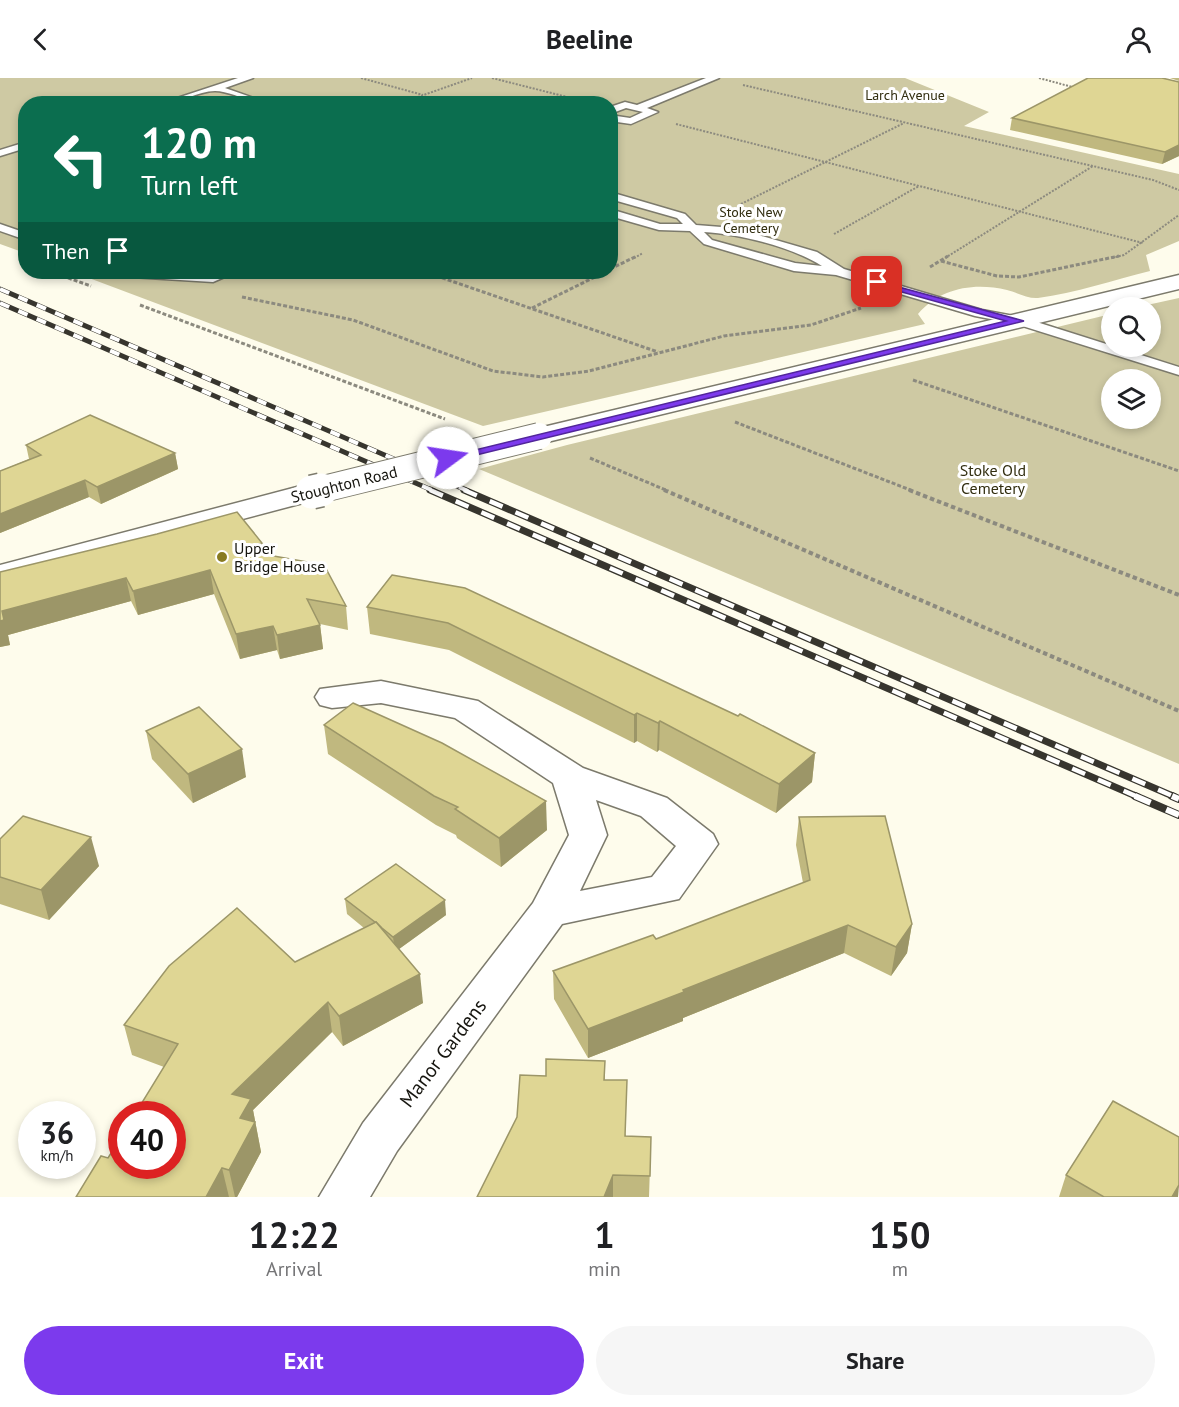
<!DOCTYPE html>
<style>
body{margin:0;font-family:"PT Sans",sans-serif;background:#f6f6f6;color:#202124;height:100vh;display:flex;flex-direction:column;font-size:22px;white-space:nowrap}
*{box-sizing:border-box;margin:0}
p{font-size:20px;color:#757577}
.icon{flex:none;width:33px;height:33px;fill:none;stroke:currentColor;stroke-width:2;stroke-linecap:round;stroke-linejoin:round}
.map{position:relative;height:1119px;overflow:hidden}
.details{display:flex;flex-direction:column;background:#fff;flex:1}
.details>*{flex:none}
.banner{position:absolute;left:18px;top:18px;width:600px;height:183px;border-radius:24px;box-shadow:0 3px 9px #0003;background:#0b6e4f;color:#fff;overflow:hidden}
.buttons{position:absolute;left:1101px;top:219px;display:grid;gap:12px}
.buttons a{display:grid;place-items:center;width:60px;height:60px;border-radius:50%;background:#fff;box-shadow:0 3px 9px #0003;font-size:30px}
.speed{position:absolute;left:18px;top:1023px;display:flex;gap:12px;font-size:30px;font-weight:700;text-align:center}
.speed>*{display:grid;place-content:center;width:78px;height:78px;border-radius:50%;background:#fff;box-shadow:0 3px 9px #0003;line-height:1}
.speed small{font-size:15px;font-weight:400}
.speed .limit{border:9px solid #d22;background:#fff;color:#111}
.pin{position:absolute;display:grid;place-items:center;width:51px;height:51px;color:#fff;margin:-26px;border-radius:12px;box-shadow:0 3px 9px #0006}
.me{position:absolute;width:66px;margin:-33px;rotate:76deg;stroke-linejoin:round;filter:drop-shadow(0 0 4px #0008)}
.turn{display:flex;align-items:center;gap:21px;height:126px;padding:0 24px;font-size:27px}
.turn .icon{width:78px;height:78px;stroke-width:2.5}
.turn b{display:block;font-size:42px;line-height:51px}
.then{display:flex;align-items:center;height:57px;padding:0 24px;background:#0003;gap:12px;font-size:22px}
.eta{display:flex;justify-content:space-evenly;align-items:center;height:102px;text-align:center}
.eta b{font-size:36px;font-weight:700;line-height:42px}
.primary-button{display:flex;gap:12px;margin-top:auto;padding:12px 24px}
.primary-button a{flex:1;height:69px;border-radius:36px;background:#7c3aed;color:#fff;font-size:24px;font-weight:700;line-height:69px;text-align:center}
.primary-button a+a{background:#f6f6f6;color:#202124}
header{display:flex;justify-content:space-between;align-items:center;height:78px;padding:0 24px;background:#fff;font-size:27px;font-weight:700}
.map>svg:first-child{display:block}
.green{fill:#cec9a3;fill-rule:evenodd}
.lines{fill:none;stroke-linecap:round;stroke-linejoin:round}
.service-casing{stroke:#7c7a6c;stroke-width:3}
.minor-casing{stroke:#7c7a6c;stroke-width:3}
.tertiary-casing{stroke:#7c7a6c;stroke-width:3}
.path-far2{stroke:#8c8a7f;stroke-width:2;stroke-dasharray:2 1.5;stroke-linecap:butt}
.path-far1{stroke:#8c8a7f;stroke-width:3;stroke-dasharray:4 2;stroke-linecap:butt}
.path{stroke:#8c8a7f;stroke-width:4;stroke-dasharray:4.5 3;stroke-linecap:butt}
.service{fill:#fff;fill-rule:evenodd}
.minor{fill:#fff;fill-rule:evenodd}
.tertiary{fill:#fff;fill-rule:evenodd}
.rail-far2-casing{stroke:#37352e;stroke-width:5}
.rail-far1-casing{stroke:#37352e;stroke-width:7}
.rail-casing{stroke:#37352e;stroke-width:8}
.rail-far2{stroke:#fff;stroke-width:4;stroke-dasharray:10;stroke-linecap:butt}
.rail-far1{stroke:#fff;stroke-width:4.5;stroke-dasharray:14;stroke-linecap:butt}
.rail{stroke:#fff;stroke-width:6;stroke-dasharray:17;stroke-linecap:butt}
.tertiary-bridge-far1-casing{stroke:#7c7a6c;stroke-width:28;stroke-linecap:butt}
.tertiary-bridge-casing{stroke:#7c7a6c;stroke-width:36;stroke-linecap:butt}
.tertiary-bridge-far1{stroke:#fff;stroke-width:26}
.tertiary-bridge{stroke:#fff;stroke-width:33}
.wall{fill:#c0b87f}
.shaded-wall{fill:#9c9668}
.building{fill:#dfd694;stroke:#9c9668;stroke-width:1.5}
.route{fill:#7c3aed;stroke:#51269a;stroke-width:1.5}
.poi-dot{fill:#887b21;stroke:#fff;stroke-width:2}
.labels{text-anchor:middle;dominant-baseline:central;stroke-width:6;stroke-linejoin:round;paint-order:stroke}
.far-park-label{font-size:14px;fill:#322e10;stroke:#fff}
.park-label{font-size:16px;fill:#322e10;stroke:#fff}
.street-label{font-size:16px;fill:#16150f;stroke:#fff}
.poi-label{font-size:16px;fill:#16150f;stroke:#fff;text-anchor:start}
.near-street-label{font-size:20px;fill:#16150f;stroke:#fff}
</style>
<header><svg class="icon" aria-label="back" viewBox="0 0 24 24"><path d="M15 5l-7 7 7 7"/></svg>Beeline<svg class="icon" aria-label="person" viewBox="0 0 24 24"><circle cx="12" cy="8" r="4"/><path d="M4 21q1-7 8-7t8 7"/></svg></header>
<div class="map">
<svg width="1179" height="1119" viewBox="0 0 1179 1119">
<rect width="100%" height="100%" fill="#fefcec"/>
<g class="green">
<path d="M0,0H905L989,34L964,48L1179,96V163L1146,177L1150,193C1114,202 1075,215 1038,220C1028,221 1016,214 1007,212C974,204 940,210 918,236L925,246L483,348L73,194H610V26H26L25,175L0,166Z"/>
<path d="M1179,220V686L479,391L567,367L1111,236L1112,268H1150V230L1138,229ZM1112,302H1150V340H1112Z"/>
</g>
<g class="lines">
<g class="service-casing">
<g id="service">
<path d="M238,0H253L225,10L271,26C251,26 231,13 215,13C198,13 180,26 159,26Z"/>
<path d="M706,0H719L647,30L658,34L631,46L610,43V37L630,40L643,34L626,30L610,36V29L625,24L637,27Z"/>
<path d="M26,64V70L0,78V72Z"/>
<path d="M610,114L685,136L696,147L734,150L817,174L844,191L982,232L1024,240L1179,289V297L1016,246L975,238L836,197L794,193L704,166L690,153L659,152L610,138V131L660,146H683L677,140L610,121ZM704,154C740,156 792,169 822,188L795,185L712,162Z"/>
<path d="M0,146L26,155V162L0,153Z"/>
<path d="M109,194L212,196L236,194L213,204L115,198Z"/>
</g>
</g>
<g class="minor-casing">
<path id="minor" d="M381,603L478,623L583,690L667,720L713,756L718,766L679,821L562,846L397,1073L370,1119H319L363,1045L533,825L569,757L553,705L455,640L381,625L332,630L320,627L315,619L320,611ZM596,722L641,738L676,768L652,799L580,813L607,757Z"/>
</g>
<g class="tertiary-casing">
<g id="tertiary">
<path d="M1179,197V211L539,366L529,364L525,358L529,352L539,350Z"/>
<path d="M312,405L322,408L326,414L322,420L0,505V487Z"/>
</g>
</g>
<g class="path-far2">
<path d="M361,0L423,17"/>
<path d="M492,0L587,24"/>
<path d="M1039,0L1076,10"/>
<path d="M743,7L1153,102L1179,112"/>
<path d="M124,26L138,21"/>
<path d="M398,26L472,0"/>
<path d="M676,46L1143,165"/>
<path d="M741,126L904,45"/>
<path d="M834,156L919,108"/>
<path d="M634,180L643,175"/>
<path d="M945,180L1093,88"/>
<path d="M1112,180L1124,177L1179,137"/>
</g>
<g class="path-far1">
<path d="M941,183L997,198L1019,199L1119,178"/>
<path d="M930,189L948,178"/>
<path d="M610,191L637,178"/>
<path d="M51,194L91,208"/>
<path d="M425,194L658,274"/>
<path d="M242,219L353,242L493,293L543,299L589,293L724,258L811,247L861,230"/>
<path d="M140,227L445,341"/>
<path d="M532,230L605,194"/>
<path d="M913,302L1179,393"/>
<path d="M735,344L913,413"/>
<path d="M590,380L668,413"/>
</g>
<g class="path">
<path d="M664,412L1179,633"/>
<path d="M909,412L1179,517"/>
</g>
<use href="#service" class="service"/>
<use href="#minor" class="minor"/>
<use href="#tertiary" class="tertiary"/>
<g class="rail-far2-casing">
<g id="rail-far2">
<path d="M0,211L468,413"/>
<path d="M0,225L434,413"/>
</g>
</g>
<g class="rail-far1-casing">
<g id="rail-far1">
<path d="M430,412L1138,719"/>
<path d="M464,412L1175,719"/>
</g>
</g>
<g class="rail-casing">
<g id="rail">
<path d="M1135,718L1179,737"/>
<path d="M1172,718L1179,721"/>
</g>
</g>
<use href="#rail-far2" class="rail-far2"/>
<use href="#rail-far1" class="rail-far1"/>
<use href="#rail" class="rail"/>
<g class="tertiary-bridge-far1-casing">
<path id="tertiary-bridge-far1" d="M315,413L539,358"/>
</g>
<g class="tertiary-bridge-casing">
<path id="tertiary-bridge" d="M312,414L321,412"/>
</g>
<use href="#tertiary-bridge-far1" class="tertiary-bridge-far1"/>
<use href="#tertiary-bridge" class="tertiary-bridge"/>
</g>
<g class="wall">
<path d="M1170,0H1179V3Z"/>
<path d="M1179,4V78L1162,86L1010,52L1012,40Z"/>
<path d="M26,367L175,375L178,391L101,426L89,419L0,455V393L29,381Z"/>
<path d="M263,476L346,528L348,552L320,546L323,571L280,581L277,572L240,581L214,516L138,537L131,523L8,557L10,567L0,569V494Z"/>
<path d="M392,497L815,675L812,704L776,735L659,672L657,674L637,663L634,665L449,572L370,556L367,529Z"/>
<path d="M324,647L547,752L501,789L457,760L456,757L436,747L328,676Z"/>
<path d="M146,653L246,699L193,725L152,681Z"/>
<path d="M799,739L912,846L907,875L891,898L844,875L683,940V943L588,980L554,921L553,893L656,861L803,805L796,767Z"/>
<path d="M0,761L99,788L49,842L0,826Z"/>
<path d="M345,821L446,837L399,871L423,925L343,968L332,954L253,1032L261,1074L237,1119H76L108,1080L164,989L132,977L124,947L295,884L364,850L347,836Z"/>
<path d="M605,983V1002L626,1058L651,1059L649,1119H477L546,998Z"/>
<path d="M1066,1097L1178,1119H1059Z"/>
</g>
<g class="shaded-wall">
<path d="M1179,67V78L1162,86L1165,74Z"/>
<path d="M175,375L178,391L101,426L97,409Z"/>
<path d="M85,402L89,419L0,455V436Z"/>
<path d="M262,465L265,488L240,472Z"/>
<path d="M210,492L214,516L138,537L133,513Z"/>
<path d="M126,500L131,523L8,557L10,567L0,569V543L2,533Z"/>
<path d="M320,547L323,571L280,581L277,557Z"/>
<path d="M273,548L277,572L240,581L236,556Z"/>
<path d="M637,635V663L634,665V637Z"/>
<path d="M660,643L659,672L657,674L658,645Z"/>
<path d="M242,671L246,699L193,725L188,696Z"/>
<path d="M815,675L812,704L776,735L779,706Z"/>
<path d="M546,723L547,752L501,789L499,760Z"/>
<path d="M91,759L99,788L49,842L41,812Z"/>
<path d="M445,822L446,837L395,874L393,859Z"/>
<path d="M912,846L907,875L891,898L896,869Z"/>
<path d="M848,847L844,875L683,940V943L588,980V951L683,912Z"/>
<path d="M420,896L423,925L343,968L339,938Z"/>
<path d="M328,924L332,954L253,1032L261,1074L237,1119H235L229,1092L232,1016Z"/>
<path d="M222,1090L229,1119H206Z"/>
<path d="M613,1097V1119H604Z"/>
<path d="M1179,1107L1178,1119H1172Z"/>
</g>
<g class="building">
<path d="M1088,0H1162L1179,4V67L1165,74L1012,40Z"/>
<path d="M90,337L175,375L97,409L85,402L0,436V393L41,377L26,367Z"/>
<path d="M237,434L262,465L240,472L324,487L346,528L307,521L320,547L277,557L273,548L236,556L210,492L133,513L126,500L2,533L4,542L0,543V494L157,456Z"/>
<path d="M392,497L465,510L738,638L740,636L815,675L779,706L660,643L658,645L637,635L634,637L448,545L367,529Z"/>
<path d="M353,625L442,665L546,723L499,760L455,731L458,729L434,718L324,647Z"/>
<path d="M199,629L242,671L188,696L146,653Z"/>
<path d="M23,738L91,759L41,812L0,799V761Z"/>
<path d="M885,738L912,846L896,869L848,847L683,912L684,914L588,951L553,893L653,857L656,861L810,802L799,739Z"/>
<path d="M396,786L445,822L393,859L382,850L376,844H375L345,821Z"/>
<path d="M237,830L295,884L376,844L420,896L339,938L328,924L232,1016L251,1021L240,1040L255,1044L229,1092L222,1090L206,1119H76L101,1078L108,1080L122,1058V1088H172V1036H135L178,966L124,947L169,888Z"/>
<path d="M546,981L605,983L604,1002H627L625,1058L651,1059L650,1098L613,1097L604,1119H477L517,1039L520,997L546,998Z"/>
<path d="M1113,1023L1179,1059V1107L1172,1119H1104L1066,1097Z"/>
</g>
<path class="route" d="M873,202L1024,243L448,384L442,380L1006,243L873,206Z"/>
<circle class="poi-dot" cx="222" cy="479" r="6"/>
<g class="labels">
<g class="far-park-label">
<text x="905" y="17">Larch Avenue</text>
<text x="751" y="134">Stoke New<tspan x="751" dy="16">Cemetery</tspan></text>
</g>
<g class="park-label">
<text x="993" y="392">Stoke Old<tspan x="993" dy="18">Cemetery</tspan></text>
</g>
<g class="street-label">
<text transform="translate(344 406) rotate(-14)">Stoughton Road</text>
</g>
<g class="poi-label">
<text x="234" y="470">Upper<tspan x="234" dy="18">Bridge House</tspan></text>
</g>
<g class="near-street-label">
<text transform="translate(443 975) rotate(-53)">Manor Gardens</text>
</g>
</g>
</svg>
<div class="buttons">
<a><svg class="icon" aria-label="search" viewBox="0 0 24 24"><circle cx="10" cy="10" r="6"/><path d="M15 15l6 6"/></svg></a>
<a><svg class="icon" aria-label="layers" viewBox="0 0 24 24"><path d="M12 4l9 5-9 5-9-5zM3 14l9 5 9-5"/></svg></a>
</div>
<div class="speed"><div>36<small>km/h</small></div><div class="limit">40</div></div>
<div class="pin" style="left:877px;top:204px;background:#d93025"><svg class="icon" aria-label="arrive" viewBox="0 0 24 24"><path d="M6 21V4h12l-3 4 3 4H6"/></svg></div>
<svg class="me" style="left:448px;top:380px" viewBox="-20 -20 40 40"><circle r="19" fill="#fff"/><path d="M0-13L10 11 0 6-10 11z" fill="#7c3aed"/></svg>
<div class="banner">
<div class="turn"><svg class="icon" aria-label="left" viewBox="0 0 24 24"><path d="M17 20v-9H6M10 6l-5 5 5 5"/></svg><div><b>120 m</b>Turn left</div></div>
<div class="then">Then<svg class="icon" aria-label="arrive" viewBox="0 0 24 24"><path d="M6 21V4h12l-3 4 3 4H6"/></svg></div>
</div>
</div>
<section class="details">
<div class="eta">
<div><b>12:22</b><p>Arrival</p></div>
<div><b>1</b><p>min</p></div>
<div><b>150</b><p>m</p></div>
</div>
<div class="primary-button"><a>Exit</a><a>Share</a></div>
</section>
